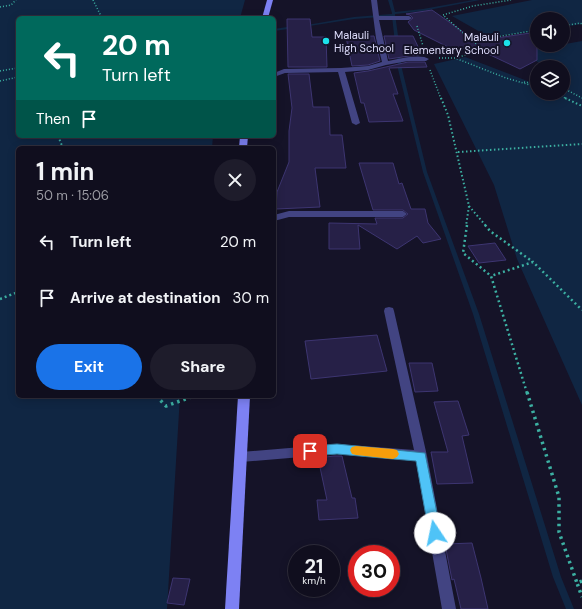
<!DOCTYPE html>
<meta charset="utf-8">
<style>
body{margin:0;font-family:"DM Sans",sans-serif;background:#1e1c2b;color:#f1f3f6;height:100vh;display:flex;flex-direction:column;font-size:15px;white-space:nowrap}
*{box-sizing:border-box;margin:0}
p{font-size:13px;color:#9c9ca4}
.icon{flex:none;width:22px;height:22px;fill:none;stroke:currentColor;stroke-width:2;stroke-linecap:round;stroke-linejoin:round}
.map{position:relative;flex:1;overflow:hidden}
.details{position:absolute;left:16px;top:146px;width:260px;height:252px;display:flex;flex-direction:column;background:#100e1e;border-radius:6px;box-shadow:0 2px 10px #0003,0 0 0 1px #302e3c}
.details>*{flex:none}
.hud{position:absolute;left:16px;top:16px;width:260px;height:122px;border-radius:6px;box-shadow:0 2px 10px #0003,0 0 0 1px #302e3c;background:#00695c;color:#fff;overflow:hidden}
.tools{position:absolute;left:530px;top:12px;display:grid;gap:8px}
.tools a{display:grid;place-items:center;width:40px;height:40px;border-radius:50%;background:#100e1e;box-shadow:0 2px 10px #0003,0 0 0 1px #302e3c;font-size:20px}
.speed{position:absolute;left:288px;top:545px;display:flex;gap:8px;font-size:20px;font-weight:700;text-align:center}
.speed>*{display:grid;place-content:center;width:52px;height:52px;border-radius:50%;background:#100e1e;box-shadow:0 2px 10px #0003,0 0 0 1px #302e3c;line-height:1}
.speed small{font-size:10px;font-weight:400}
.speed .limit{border:6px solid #d22;background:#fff;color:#111}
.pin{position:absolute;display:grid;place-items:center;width:34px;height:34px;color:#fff;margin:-17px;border-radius:8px;box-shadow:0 2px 6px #0006}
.me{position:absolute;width:44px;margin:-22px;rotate:349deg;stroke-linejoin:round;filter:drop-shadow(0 0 3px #0008)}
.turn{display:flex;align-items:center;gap:14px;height:84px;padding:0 20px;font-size:18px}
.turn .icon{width:52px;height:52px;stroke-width:2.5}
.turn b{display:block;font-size:28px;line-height:34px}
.then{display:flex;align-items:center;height:38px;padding:0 20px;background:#0003;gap:8px;font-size:15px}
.round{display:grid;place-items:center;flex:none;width:42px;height:42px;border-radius:21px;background:#1e1c2b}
.summary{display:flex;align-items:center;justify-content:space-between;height:68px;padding:0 20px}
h1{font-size:24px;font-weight:700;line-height:30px}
.action{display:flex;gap:8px;margin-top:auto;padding:8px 20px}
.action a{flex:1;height:46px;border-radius:24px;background:#1a73e8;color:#fff;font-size:16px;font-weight:700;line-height:46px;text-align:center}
.action a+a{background:#1e1c2b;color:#f1f3f6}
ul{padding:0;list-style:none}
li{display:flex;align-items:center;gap:12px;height:56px;padding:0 20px}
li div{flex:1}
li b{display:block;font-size:15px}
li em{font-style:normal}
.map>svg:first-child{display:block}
.water{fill:#102643}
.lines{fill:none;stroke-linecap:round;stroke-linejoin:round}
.stream{fill:#102643;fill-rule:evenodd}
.building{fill:#262047;stroke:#3d3571}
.path-far3{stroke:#3cb0a2;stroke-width:1.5;stroke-dasharray:1 2;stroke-linecap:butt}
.path-far2{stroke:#3cb0a2;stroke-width:2;stroke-dasharray:1.5 2.5;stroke-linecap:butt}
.path-far1{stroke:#3cb0a2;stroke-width:2.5;stroke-dasharray:2 3;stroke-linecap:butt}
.path{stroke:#3cb0a2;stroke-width:3.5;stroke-dasharray:2.5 4;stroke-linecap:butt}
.street{fill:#424482;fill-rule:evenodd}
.secondary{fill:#7d81f3;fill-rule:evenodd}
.route{fill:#4fc3f7;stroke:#337fa1}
.slow{fill:#f59e0b}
.poi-dot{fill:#1be1ea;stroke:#151328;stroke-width:1.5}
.labels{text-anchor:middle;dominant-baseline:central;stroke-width:4;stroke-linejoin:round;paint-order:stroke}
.far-poi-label{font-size:11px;fill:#deddfc;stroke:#151328;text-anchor:start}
</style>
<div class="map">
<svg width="582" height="609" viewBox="0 0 582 609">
<rect width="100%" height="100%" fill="#151328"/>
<g class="water">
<path d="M0,0H245L240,18H18V136H213L212,148H18V396H180L167,609H0Z"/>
<path d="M532,0H582V24L563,27V19H537V31L489,37L452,16Z"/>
<path d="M582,41V405L517,259L494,185L434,64L465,57L530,82L534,83L537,82V93H563V67H546L521,52Z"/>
</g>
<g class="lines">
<g class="stream">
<path d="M388,0H392L395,12L423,9L473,0H480L423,11L395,14L399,43L397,44L395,43L392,16L354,19L303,27L301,26L354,17L392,14V13Z"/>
<path d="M294,26H295V28L274,31V29Z"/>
<path d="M397,54L400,55L402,69L427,172L479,314L561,577L574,609H566L553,577L473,314L423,172L398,69Z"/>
</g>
</g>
<g class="building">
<path d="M432,10L476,41L537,32V60L520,69L471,46L456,51L414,30L408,22L413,18L410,15L406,14Z"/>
<path d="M287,19H310L312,37H326L327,67H288Z"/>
<path d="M374,36L380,61L368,65L352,66L346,37Z"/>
<path d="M384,36H413L422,55L409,56L389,59Z"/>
<path d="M408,62H425L427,67L389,68L398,94H393L403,121L369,122L364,103H361L354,73L368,71Z"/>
<path d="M288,74H309L313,107H329L330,135H342L346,168H315L320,207L276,209L277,192L289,162V131L292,108Z"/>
<path d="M359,163H393L399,184L402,183L411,209H425L428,223L441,239L423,243L417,236L397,249L358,225L360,249H329V223L377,224L375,218H403L408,214L403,210H373Z"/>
<path d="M495,243L506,260L479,263L468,246Z"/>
<path d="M377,335L387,371L311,379L305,341Z"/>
<path d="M409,363H432L438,391L415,392Z"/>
<path d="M458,401L469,435L462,436L473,483L437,484L431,452H448L434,402Z"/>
<path d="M334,456H342L352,498H355L358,518L319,520L317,500H327L318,458Z"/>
<path d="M472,543L481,578L488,609H461L454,579L452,580L445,544Z"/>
<path d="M173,578L190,579L184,605L167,603Z"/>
</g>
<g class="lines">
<g class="path-far3">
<path d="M93,0L102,18"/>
<path d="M0,7L11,5L16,0"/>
<path d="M417,26L423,46"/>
<path d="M563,26L580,23L582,24"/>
<path d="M472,41L443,15L473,6L511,0"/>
<path d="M439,58H455L506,78L537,87"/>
<path d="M456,58L484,49L472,41L537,30"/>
<path d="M430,70L441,99"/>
<path d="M0,71L18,68"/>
<path d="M0,81L18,77"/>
<path d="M524,82L537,84"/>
<path d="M563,88L582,98"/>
<path d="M556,93L567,99"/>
</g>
<g class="path-far2">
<path d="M441,98L448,115L469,206L466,226"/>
<path d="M565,98L582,106"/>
<path d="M58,136L63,148"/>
<path d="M458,152L582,144"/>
<path d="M469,206L486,226"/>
</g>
<g class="path-far1">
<path d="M467,225L463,253L491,276"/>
<path d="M485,225L490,231L533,262"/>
<path d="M0,299L18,292"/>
<path d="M527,393L491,276L533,262L582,310"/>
</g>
<g class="path">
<path d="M527,392L559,497V532L577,583"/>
<path d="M156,396L166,406L194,396"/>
<path d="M582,581L577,583L582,597"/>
</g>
<g class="street">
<path d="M371,0H377L379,16H409L412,18L409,20H379L388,61C398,59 421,53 429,59L426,61H408L386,65L368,70L345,72L360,123L356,125L352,123L338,72L285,73L274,77V73L284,69L341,68L368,66L382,62L376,38Z"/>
<path d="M289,211H403L407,214L403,217H289L274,221V215Z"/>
<path d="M389,307L393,308L394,311L427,456L456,609H442L416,461L337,454L241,462L237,461L235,457L237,453L241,452L337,444L414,450L384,311L385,308Z"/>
</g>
<g class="secondary">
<path d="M267,0H273L268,18H262Z"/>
<path d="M240,136H248L247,148H239Z"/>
<path d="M238,396H250L239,609H225Z"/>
</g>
</g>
<path class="route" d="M337,444L425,453L441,533L439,537L435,539L431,537L429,533L416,461L337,454L310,456L306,455L304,451L306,448L310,446Z"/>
<path class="slow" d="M356,446L393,449L397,450L399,454L397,457L393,459L356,455L352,454L350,450L352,447Z"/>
<g class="poi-dot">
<circle cx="326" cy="41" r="4"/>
<circle cx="507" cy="43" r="4"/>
</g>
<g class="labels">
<g class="far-poi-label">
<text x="334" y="35">Malauli<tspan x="334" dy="13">High School</tspan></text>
<text x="499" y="37" text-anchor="end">Malauli<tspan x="499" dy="13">Elementary School</tspan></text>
</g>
</g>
</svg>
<div class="tools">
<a><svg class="icon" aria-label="sound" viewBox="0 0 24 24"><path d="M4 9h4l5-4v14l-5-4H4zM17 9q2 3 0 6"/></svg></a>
<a><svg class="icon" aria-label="layers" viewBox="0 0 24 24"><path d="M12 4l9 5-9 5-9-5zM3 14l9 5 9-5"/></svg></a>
</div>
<div class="speed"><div>21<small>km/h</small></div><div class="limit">30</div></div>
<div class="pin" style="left:310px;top:451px;background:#d93025"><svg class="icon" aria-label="arrive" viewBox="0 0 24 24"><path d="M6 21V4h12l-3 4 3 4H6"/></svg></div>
<svg class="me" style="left:435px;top:533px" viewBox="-20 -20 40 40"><circle r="19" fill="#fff"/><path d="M0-13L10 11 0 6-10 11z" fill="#4fc3f7"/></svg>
<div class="hud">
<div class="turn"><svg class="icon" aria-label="left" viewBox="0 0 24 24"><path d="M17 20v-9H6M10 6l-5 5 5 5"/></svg><div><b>20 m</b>Turn left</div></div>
<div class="then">Then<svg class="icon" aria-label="arrive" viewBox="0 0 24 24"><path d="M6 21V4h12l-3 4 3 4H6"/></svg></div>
</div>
<section class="details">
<div class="summary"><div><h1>1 min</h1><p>50 m · 15:06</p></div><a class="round"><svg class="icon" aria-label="close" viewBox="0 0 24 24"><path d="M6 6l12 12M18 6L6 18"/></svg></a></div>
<ul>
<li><svg class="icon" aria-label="left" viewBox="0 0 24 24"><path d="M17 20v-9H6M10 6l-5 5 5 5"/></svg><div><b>Turn left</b></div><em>20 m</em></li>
<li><svg class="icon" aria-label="arrive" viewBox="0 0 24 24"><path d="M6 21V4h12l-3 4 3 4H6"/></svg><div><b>Arrive at destination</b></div><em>30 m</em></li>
</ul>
<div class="action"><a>Exit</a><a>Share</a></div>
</section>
</div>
